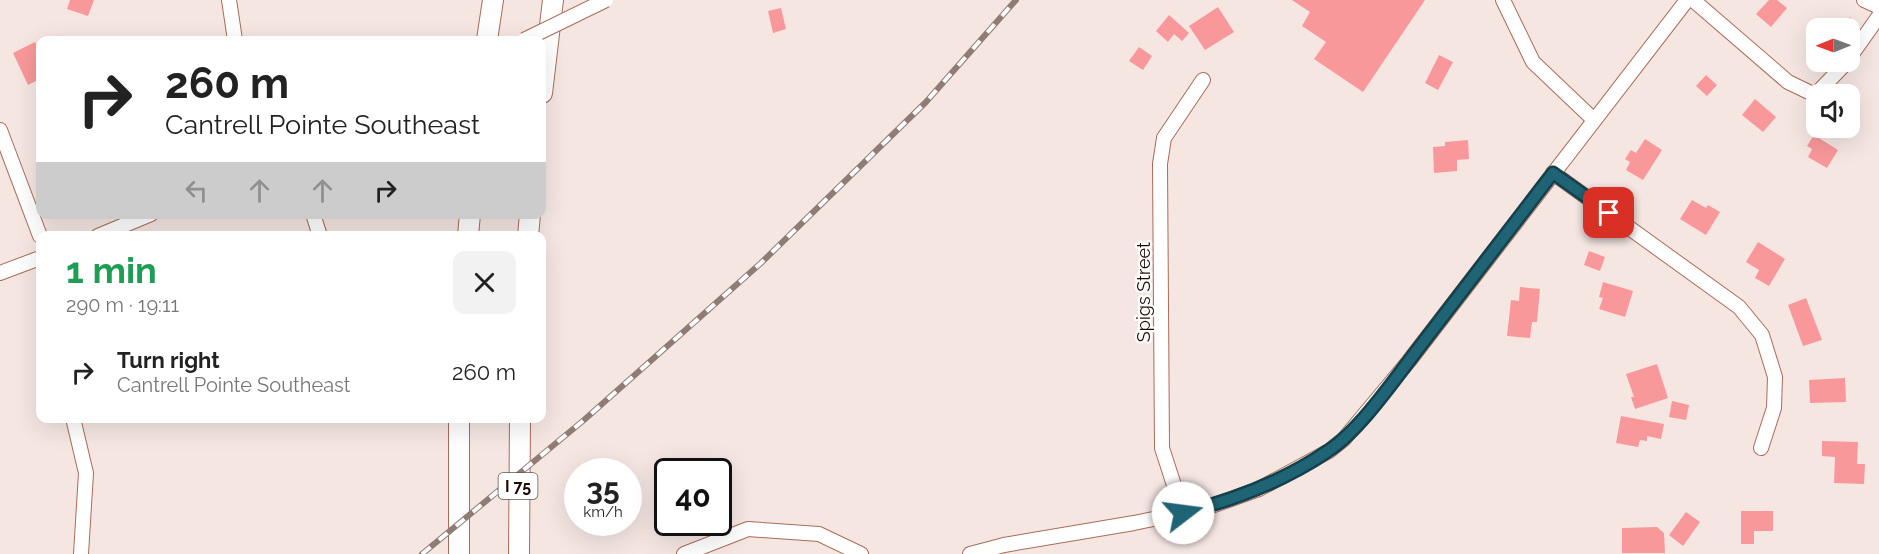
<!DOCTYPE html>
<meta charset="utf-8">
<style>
body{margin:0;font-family:Raleway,sans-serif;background:#f2f2f2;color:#222;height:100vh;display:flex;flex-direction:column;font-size:22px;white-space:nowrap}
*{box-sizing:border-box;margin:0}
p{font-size:20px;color:#767676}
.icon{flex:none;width:33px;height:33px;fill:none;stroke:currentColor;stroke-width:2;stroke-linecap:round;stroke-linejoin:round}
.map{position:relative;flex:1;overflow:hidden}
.details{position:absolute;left:36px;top:231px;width:510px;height:192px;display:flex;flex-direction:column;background:#fff;border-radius:12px;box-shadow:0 6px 24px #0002}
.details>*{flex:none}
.top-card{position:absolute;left:36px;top:36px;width:510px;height:183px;border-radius:12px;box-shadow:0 6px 24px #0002;background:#fff;color:#222;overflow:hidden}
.needle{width:39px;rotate:269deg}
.controls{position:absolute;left:1806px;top:18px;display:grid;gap:12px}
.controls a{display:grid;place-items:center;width:54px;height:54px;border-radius:12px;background:#fff;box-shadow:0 6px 24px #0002;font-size:30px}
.speed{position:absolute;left:564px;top:458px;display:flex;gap:12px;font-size:30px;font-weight:700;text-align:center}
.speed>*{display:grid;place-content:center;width:78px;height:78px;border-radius:50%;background:#fff;box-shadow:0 6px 24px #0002;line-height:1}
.speed small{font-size:15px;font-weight:400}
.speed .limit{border:3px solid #111;border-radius:9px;background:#fff;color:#111}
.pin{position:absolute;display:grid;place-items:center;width:51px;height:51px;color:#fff;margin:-26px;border-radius:12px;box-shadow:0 3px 9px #0006}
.me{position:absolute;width:66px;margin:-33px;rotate:75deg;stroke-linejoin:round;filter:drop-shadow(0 0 4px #0008)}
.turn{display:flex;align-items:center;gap:21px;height:126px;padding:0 30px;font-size:27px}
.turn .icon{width:78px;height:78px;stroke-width:2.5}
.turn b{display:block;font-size:42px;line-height:51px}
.lanes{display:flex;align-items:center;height:57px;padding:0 30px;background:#0003;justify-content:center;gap:30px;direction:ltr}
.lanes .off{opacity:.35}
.round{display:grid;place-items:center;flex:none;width:63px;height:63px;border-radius:12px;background:#f2f2f2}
.head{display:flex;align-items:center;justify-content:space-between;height:102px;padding:0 30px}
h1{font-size:36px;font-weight:700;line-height:45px;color:#1e9e55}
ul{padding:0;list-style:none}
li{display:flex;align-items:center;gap:18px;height:78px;padding:0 30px}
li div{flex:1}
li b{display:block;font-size:22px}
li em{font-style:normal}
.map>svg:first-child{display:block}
.building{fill:#f9989a}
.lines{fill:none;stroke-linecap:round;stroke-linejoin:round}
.minor-casing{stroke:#aa6c58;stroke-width:16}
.highway-casing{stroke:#aa6c58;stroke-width:22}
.minor{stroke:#fff;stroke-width:14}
.highway{stroke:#fff;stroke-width:20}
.rail-casing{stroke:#8f7c77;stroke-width:6}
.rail{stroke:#fff;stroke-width:4;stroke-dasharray:11;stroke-linecap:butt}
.minor-bridge-casing{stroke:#aa6c58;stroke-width:16;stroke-linecap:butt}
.minor-bridge{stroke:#fff;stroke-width:14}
.route-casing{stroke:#14414c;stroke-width:15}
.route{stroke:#1f6475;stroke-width:10}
.labels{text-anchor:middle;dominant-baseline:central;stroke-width:4.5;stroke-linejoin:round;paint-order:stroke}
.shield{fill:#fff;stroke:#64544f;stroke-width:1.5}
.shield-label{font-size:16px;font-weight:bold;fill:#210a04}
.street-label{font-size:18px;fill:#210a04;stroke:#fff}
</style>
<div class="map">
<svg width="1879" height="554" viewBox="0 0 1879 554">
<rect width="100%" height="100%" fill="#f5e6e2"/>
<g class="building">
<path d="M70,0H94L88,16L67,9Z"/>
<path d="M1292,0H1425L1363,92L1314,59L1326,42L1302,26L1310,12Z"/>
<path d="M1769,0H1777L1787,8L1771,27L1756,14Z"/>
<path d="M1218,7L1234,32L1205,50L1189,26Z"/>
<path d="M781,8L786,29L773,33L768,11Z"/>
<path d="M1169,15L1189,33L1182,41L1174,34L1168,42L1156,31Z"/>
<path d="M1850,17L1858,26L1850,34V28H1844L1841,24Z"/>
<path d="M35,42L40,53V79L28,85L13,53Z"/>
<path d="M1139,47L1152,56L1143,70L1129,61Z"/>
<path d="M1439,55L1453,62L1438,90L1425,83Z"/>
<path d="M1706,75L1717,85L1707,96L1696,86Z"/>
<path d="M1755,99L1776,117L1763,132L1742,115Z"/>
<path d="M1814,135L1838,150L1827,168L1808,157L1812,149L1807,146Z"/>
<path d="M1645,139L1662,150L1643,180L1626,170L1630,162L1625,159L1631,150L1636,153Z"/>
<path d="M1468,140L1469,159L1457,160V171L1434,173L1433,147L1445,146V142Z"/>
<path d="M1692,200L1706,208L1708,205L1720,212L1706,235L1680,219Z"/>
<path d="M1758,242L1785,259L1769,286L1755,278L1759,270L1746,262Z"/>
<path d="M1589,251L1605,257L1600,271L1584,265Z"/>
<path d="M1603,282L1633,291L1625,317L1599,309L1603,298L1599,297Z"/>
<path d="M1520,287L1540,289L1537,322H1532L1530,338L1507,336L1511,300L1519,301Z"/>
<path d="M1806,298L1822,340L1803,346L1788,305Z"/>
<path d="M1657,364L1668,398L1635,409L1631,397H1634L1626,374Z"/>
<path d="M1845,378L1846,402L1810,403L1809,380Z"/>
<path d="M1672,401L1689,405L1686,420L1669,417Z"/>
<path d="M1621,416L1664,424L1661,439L1647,436V441L1640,440L1638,447L1616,443Z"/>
<path d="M1822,441L1858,442L1857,464H1865L1864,484L1834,483L1835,457L1822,456Z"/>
<path d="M1741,511H1773V531H1754V544H1741Z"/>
<path d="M1686,512L1700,522L1683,546L1669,535Z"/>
<path d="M1657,527L1664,533L1665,553H1622V528Z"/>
</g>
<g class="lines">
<g class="minor-casing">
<g id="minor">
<path d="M229,0L235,40"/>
<path d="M1503,0L1533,62L1594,120"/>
<path d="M1693,0L1788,82L1815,95L1847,62"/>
<path d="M1864,0L1879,7"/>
<path d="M1850,57L1879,16"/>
<path d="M0,130L40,236"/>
<path d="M1553,173L1739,307L1762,335L1775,377L1774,408L1761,448"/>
<path d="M313,214L320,236"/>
<path d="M98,236L151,214"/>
<path d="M0,273L40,258"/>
<path d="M73,418L86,473L81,554"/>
<path d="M1183,513L1162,448L1160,164L1164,138L1203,80"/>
<path d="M684,554L748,529L819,534L861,554"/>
<path d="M970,554L1004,545L1134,523L1206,508L1259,489L1329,451L1344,439L1409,361L1687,0"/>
</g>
</g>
<g class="highway-casing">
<g id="highway">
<path d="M487,40L493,0"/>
<path d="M542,93L553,0"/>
<path d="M468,236L470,214"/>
<path d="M528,236L530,214"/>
<path d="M459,554V418"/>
<path d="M519,554L520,418"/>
</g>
</g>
<use href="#minor" class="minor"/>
<use href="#highway" class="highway"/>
<g class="rail-casing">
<path id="rail" d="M422,554L584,420L761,263L926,102L1016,0"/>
</g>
<use href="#rail" class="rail"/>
<g class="minor-bridge-casing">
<path id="minor-bridge" d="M524,40L606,0"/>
</g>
<use href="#minor-bridge" class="minor-bridge"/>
</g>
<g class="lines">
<g class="route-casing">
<path id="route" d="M1183,513C1234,500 1284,481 1328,451C1359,431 1395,379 1418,349C1463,291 1508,232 1553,173L1609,213"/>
</g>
<use href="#route" class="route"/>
</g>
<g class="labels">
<rect class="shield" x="498.5" y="473" width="39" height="26" rx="4.5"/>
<g class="shield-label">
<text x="518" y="486">I 75</text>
</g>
<g class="street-label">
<text transform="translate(1143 292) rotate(-90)">Spigs Street</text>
</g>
</g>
</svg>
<div class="controls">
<a><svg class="needle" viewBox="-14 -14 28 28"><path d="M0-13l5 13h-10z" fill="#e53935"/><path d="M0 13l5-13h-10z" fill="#767676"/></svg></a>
<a><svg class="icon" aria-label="sound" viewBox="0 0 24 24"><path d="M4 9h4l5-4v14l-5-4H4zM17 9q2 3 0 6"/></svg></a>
</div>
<div class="speed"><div>35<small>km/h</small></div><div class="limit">40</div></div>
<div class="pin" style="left:1609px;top:213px;background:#d93025"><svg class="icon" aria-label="arrive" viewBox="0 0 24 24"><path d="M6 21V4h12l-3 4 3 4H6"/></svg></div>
<svg class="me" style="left:1183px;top:513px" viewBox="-20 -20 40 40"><circle r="19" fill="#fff"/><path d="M0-13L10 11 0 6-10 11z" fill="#1f6475"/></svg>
<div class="top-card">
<div class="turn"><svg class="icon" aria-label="right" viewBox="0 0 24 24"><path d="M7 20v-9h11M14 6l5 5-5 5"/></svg><div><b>260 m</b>Cantrell Pointe Southeast</div></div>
<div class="lanes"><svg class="icon off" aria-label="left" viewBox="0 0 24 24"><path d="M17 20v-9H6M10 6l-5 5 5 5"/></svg><svg class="icon off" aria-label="ahead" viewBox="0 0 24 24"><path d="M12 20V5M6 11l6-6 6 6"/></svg><svg class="icon off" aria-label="ahead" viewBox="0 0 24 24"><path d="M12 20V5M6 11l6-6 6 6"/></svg><svg class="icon" aria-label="right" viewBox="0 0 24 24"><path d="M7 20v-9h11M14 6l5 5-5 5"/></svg></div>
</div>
<section class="details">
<div class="head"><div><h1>1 min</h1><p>290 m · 19:11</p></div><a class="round"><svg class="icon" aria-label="close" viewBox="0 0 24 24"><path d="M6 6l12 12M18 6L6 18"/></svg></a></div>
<ul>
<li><svg class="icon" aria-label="right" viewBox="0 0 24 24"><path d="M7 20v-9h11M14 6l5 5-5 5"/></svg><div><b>Turn right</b><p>Cantrell Pointe Southeast</p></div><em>260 m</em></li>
</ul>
</section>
</div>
